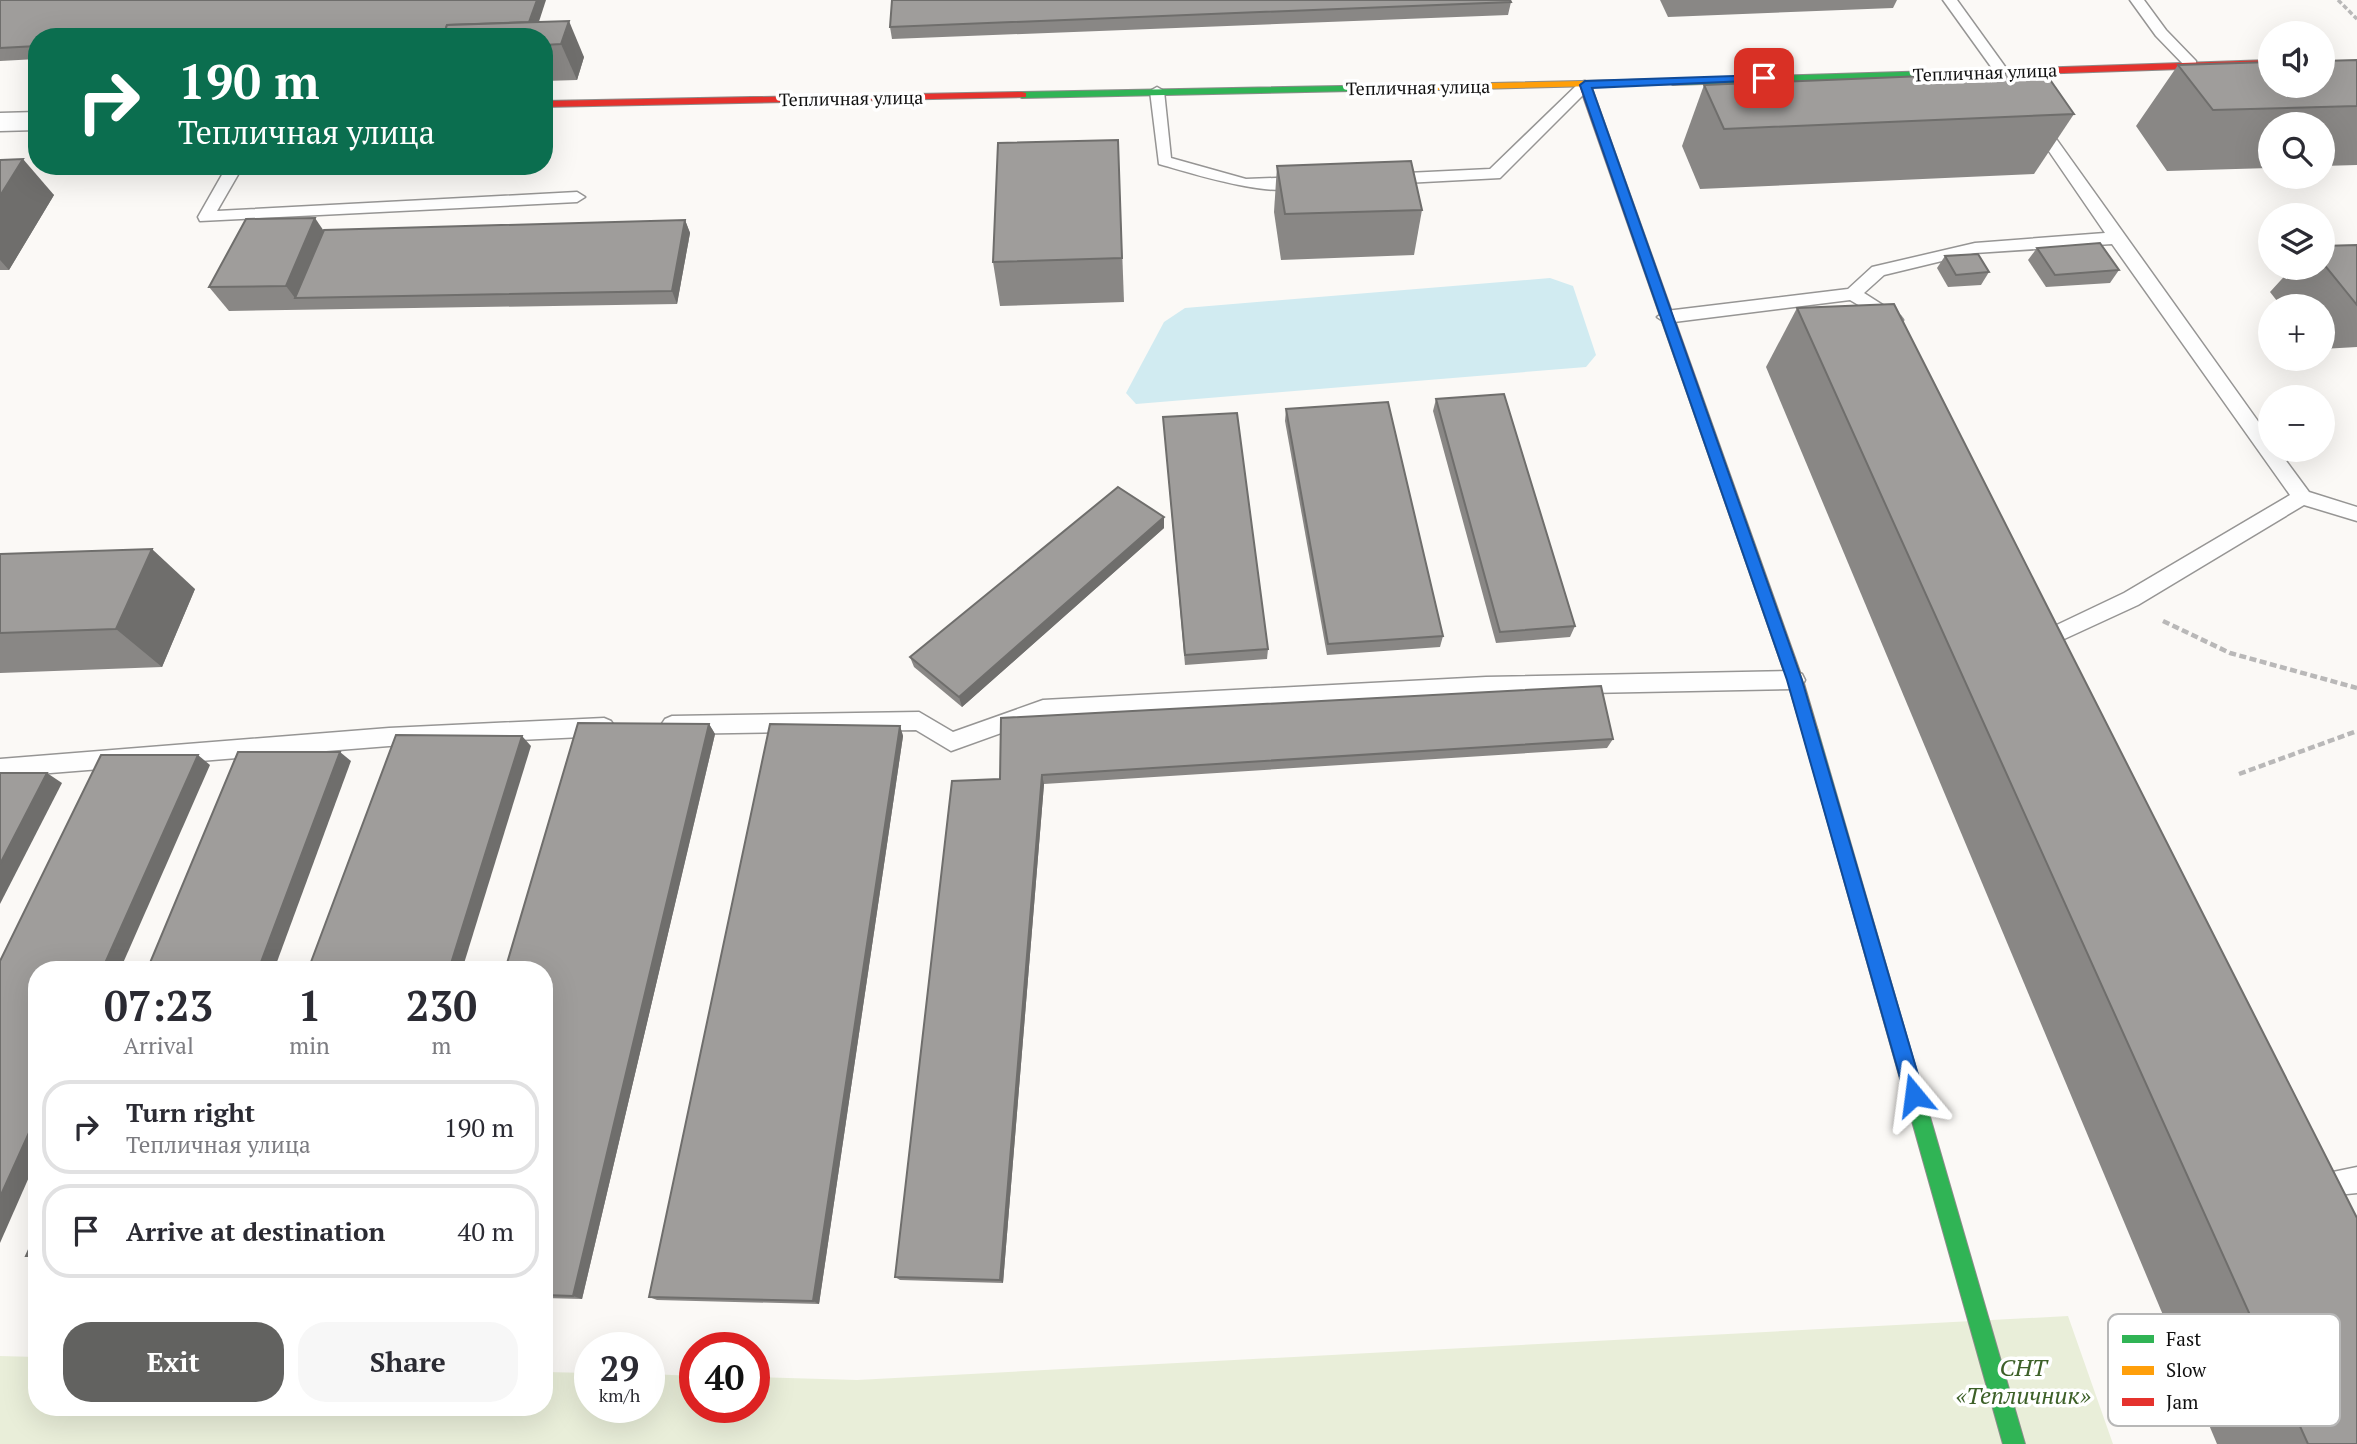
<!DOCTYPE html>
<meta charset="utf-8">
<style>
body{margin:0;font-family:"PT Serif",serif;background:#f7f7f7;color:#2b2b33;height:100vh;display:flex;flex-direction:column;font-size:26px;white-space:nowrap}
*{box-sizing:border-box;margin:0}
p{font-size:23px;color:#7c7c81}
.icon{flex:none;width:38px;height:38px;fill:none;stroke:currentColor;stroke-width:2;stroke-linecap:round;stroke-linejoin:round}
.map{position:relative;flex:1;overflow:hidden}
.sheet{position:absolute;left:28px;top:961px;width:525px;height:455px;display:flex;flex-direction:column;background:#fff;border-radius:28px;box-shadow:0 7px 28px #0002}
.sheet>*{flex:none}
.banner{position:absolute;left:28px;top:28px;width:525px;height:147px;border-radius:28px;box-shadow:0 7px 28px #0002;background:#0b6e4f;color:#fff;overflow:hidden}
.controls{position:absolute;left:2258px;top:21px;display:grid;gap:14px}
.controls a{display:grid;place-items:center;width:77px;height:77px;border-radius:50%;background:#fff;box-shadow:0 7px 28px #0002;font-size:35px}
.speed{position:absolute;left:574px;top:1332px;display:flex;gap:14px;font-size:35px;font-weight:700;text-align:center}
.speed>*{display:grid;place-content:center;width:91px;height:91px;border-radius:50%;background:#fff;box-shadow:0 7px 28px #0002;line-height:1}
.speed small{font-size:18px;font-weight:400}
.speed .limit{border:10px solid #d22;background:#fff;color:#111}
.pin{position:absolute;display:grid;place-items:center;width:60px;height:60px;color:#fff;margin:-30px;border-radius:14px;box-shadow:0 4px 10px #0006}
.me{position:absolute;width:77px;margin:-38px;rotate:344deg;stroke-linejoin:round;filter:drop-shadow(0 0 5px #0008)}
.turn{display:flex;align-items:center;gap:24px;height:147px;padding:0 35px;font-size:32px}
.turn .icon{width:91px;height:91px;stroke-width:2.5}
.turn b{display:block;font-size:49px;line-height:60px}
.eta{display:flex;justify-content:space-evenly;align-items:center;height:119px;text-align:center}
.eta b{font-size:42px;font-weight:700;line-height:49px}
.action{display:flex;gap:14px;margin-top:auto;padding:14px 35px}
.action a{flex:1;height:80px;border-radius:28px;background:#626260;color:#fff;font-size:28px;font-weight:700;line-height:80px;text-align:center}
.action a+a{background:#f7f7f7;color:#2b2b33}
ul{padding:0;list-style:none}
li{display:flex;align-items:center;gap:21px;height:94px;margin:0 14px 10px;padding:0 21px;border:4px solid #e1e1e2;border-radius:28px}
li div{flex:1}
li b{display:block;font-size:26px}
li em{font-style:normal}
.map>svg:first-child{display:block}
.green{fill:#e9eed9}
.water{fill:#d1ebf1}
.lines{fill:none;stroke-linecap:round;stroke-linejoin:round}
.lane-casing{stroke:#969594;stroke-width:3}
.street-casing{stroke:#969594;stroke-width:3}
.fast-casing{stroke:#8c8c8a;stroke-width:2}
.slow-casing{stroke:#8c8c8a;stroke-width:2}
.jam-casing{stroke:#8c8c8a;stroke-width:2}
.path-far1{stroke:#b9b8b8;stroke-width:3.5;stroke-dasharray:5 2.5;stroke-linecap:butt}
.path{stroke:#b9b8b8;stroke-width:4.5;stroke-dasharray:7 3.5;stroke-linecap:butt}
.lane{fill:#fefefe;fill-rule:evenodd}
.street{fill:#fefefe;fill-rule:evenodd}
.fast{fill:#30b455;fill-rule:evenodd}
.slow{fill:#ff9f0a;fill-rule:evenodd}
.jam{fill:#e5322d;fill-rule:evenodd}
.wall{fill:#898785}
.shaded-wall{fill:#6f6e6c}
.building{fill:#9f9d9b;stroke:#6f6e6c;stroke-width:2}
.route{fill:#1a73e8;stroke:#114b97;stroke-width:2}
.labels{text-anchor:middle;dominant-baseline:central;stroke-width:7;stroke-linejoin:round;paint-order:stroke}
.far-street-label{font-size:18px;fill:#101010;stroke:#fff}
.near-park-label{font-size:24px;font-style:italic;fill:#3d6028;stroke:#fff}
.key{fill:#fff;stroke:#b7b7b7;stroke-width:2}
.key-label{font-size:19px;fill:#101010}
</style>
<div class="map">
<svg width="2357" height="1444" viewBox="0 0 2357 1444">
<rect width="100%" height="100%" fill="#fbf9f6"/>
<path class="green" d="M2068,1316L2113,1444H0V1356L37,1357V1407H544V1372L590,1373V1407H649V1374L695,1376V1407H754V1377L857,1380Z"/>
<path class="water" d="M1550,278L1573,286L1596,355L1586,367L1136,404L1126,393L1164,322L1185,308Z"/>
<g class="lines">
<g class="lane-casing">
<g id="lane">
<path d="M1943,0H1957L2019,86L2017,89H2007Z"/>
<path d="M2130,0H2144L2166,30L2196,61V67H2186L2156,36Z"/>
<path d="M1585,81L1592,85L1590,88L1500,178L1386,184L1378,179L1386,174L1490,169L1580,82Z"/>
<path d="M1157,87L1164,91L1171,158L1246,179L1302,177L1310,182C1289,205 1187,172 1159,164L1150,91Z"/>
<path d="M2037,117L2042,119L2270,438V450H2278L2309,492L2357,507V521L2304,505L2138,605L2049,646L2042,644L2039,638L2042,632L2124,593L2290,495L2112,244L1975,253L1884,275L1864,293L1900,316L1903,320L1900,324L1894,326L1850,300L1666,323L1657,317L1666,311L1848,289L1872,267L1975,243L2105,233L2029,122Z"/>
<path d="M227,166H243L217,211L577,192L585,197L577,202L200,221L198,217Z"/>
<path d="M1795,671L1802,674L1805,680L1802,686L1795,689L1486,695L1043,718L951,751L916,730L672,734L665,731L661,725L665,719L672,716L919,712L953,732L1043,700L1486,677Z"/>
<path d="M604,718L611,721L615,727L611,733L604,736L389,746L0,777V759L389,728Z"/>
<path d="M2357,1167V1193L2337,1195L2328,1191L2324,1182L2328,1173Z"/>
</g>
</g>
<g class="street-casing">
<path id="street" d="M37,112V130L0,131V113Z"/>
</g>
<g class="fast-casing">
<g id="fast">
<path d="M2034,68L2039,71L2038,73L1673,85L1667,82L1673,79Z"/>
<path d="M1397,85L1401,86V90L1022,98L1016,95L1022,92Z"/>
<path d="M1810,724L1816,726L1818,731L2025,1444H2003L1802,731L1804,726Z"/>
</g>
</g>
<g class="slow-casing">
<g id="slow">
<path d="M1673,79L1677,80V84L1397,91L1391,88L1397,85Z"/>
<path d="M1694,388L1701,393L1803,680L1818,731L1816,736L1810,738L1804,736L1802,731L1787,680L1687,393Z"/>
</g>
</g>
<g class="jam-casing">
<g id="jam">
<path d="M2270,60V66L2034,74L2029,71L2034,68Z"/>
<path d="M1581,83L1591,85L1701,393L1699,396L1694,398L1687,393L1579,85Z"/>
<path d="M1022,92L1026,93V97L544,107V101Z"/>
</g>
</g>
<path class="path-far1" d="M2338,0L2357,19"/>
<g class="path">
<path d="M2163,621L2230,653L2357,688"/>
<path d="M2239,774L2357,731"/>
</g>
<use href="#lane" class="lane"/>
<use href="#street" class="street"/>
<use href="#fast" class="fast"/>
<use href="#slow" class="slow"/>
<use href="#jam" class="jam"/>
</g>
<g class="wall">
<path d="M0,0L539,22L584,57L577,80L544,81V37H37V59L0,61Z"/>
<path d="M1660,0H1897L1893,8L1668,17Z"/>
<path d="M1511,2L1508,15L892,39L890,27Z"/>
<path d="M2357,60V165L2322,166V124H2270V168L2167,171L2136,126L2178,65Z"/>
<path d="M1704,85L2074,114L2034,174L1700,189L1682,146Z"/>
<path d="M1118,140L1124,302L1000,306L993,262Z"/>
<path d="M0,160L54,195L9,270H0Z"/>
<path d="M1277,166L1422,210L1414,255L1281,260L1274,212Z"/>
<path d="M685,220L690,233L677,304L229,311L209,287L324,230Z"/>
<path d="M2357,245V347L2322,349V306H2281L2270,292L2292,268H2322V246Z"/>
<path d="M2037,248L2119,270L2110,283L2046,287L2028,260Z"/>
<path d="M1945,256L1989,272L1981,285L1948,287L1937,268Z"/>
<path d="M1797,308L2357,1444H2217L1766,367Z"/>
<path d="M1436,399L1575,626L1570,637L1496,643L1433,411Z"/>
<path d="M1286,409L1443,636L1440,647L1327,655L1285,421Z"/>
<path d="M1163,417L1268,649L1267,659L1185,665Z"/>
<path d="M1164,517V528L962,707L914,667L910,657Z"/>
<path d="M0,554L195,589L162,667L0,673Z"/>
<path d="M1001,718L1613,739L1607,748L1044,784L1003,1283L900,1280L895,1277L1000,779Z"/>
<path d="M709,724L715,734L582,1299L544,1298V970Z"/>
<path d="M900,726L903,736L819,1304L657,1300L649,1297Z"/>
</g>
<g class="shaded-wall">
<path d="M537,0H546L534,37L527,28Z"/>
<path d="M569,21L584,57L577,80L561,44Z"/>
<path d="M23,159L54,195L9,270L0,260V196Z"/>
<path d="M315,218L332,243L295,298L286,286Z"/>
<path d="M685,220L690,233L677,304L672,291Z"/>
<path d="M1164,517V528L962,707L959,697Z"/>
<path d="M152,549L195,589L162,667L116,629Z"/>
<path d="M709,724L715,734L582,1299L573,1296Z"/>
<path d="M900,726L903,736L819,1304L813,1301Z"/>
<path d="M522,736L531,746L462,970H449Z"/>
<path d="M340,752L351,761L274,970H258Z"/>
<path d="M198,755L210,765L120,970H102Z"/>
<path d="M47,773L62,783L0,904V864Z"/>
<path d="M1042,775L1044,784L1003,1283L1000,1280Z"/>
<path d="M37,1115V1159L0,1243V1197Z"/>
</g>
<g class="building">
<path d="M0,0H537L529,22L447,25L445,31L297,37H37V46L0,48Z"/>
<path d="M892,0H1510L1511,2L890,27Z"/>
<path d="M569,21L561,44L544,45V37H443L447,25Z"/>
<path d="M2357,60V106L2213,110L2178,65L2270,62V86H2322V61Z"/>
<path d="M2044,71L2074,114L1724,129L1704,85Z"/>
<path d="M1118,140L1122,258L993,262L998,143Z"/>
<path d="M23,159L0,196V160Z"/>
<path d="M1411,161L1422,210L1285,214L1277,166Z"/>
<path d="M315,218L286,286L209,287L246,219Z"/>
<path d="M685,220L672,291L295,298L324,230Z"/>
<path d="M2100,243L2119,270L2055,275L2037,248Z"/>
<path d="M2357,245V305L2322,262V246Z"/>
<path d="M1978,254L1989,272L1956,275L1945,256Z"/>
<path d="M1894,304L2357,1218V1444H2308L1797,308Z"/>
<path d="M1504,394L1575,626L1500,632L1436,399Z"/>
<path d="M1388,402L1443,636L1328,644L1286,409Z"/>
<path d="M1237,413L1268,649L1185,655L1163,417Z"/>
<path d="M1118,487L1164,517L959,697L910,657Z"/>
<path d="M152,549L116,629L0,633V554Z"/>
<path d="M1601,686L1613,739L1042,775L1000,1280L895,1277L952,781L1000,779L1001,718Z"/>
<path d="M578,723L709,724L573,1296L544,1295V970H505Z"/>
<path d="M770,724L900,726L813,1301L649,1297Z"/>
<path d="M396,735L522,736L449,970H308Z"/>
<path d="M238,752H340L258,970H147Z"/>
<path d="M101,755H198L102,970H37V1115L0,1197V961Z"/>
<path d="M0,773H47L0,864Z"/>
<path d="M37,1232V1256H26Z"/>
</g>
<path class="route" d="M1764,75L1768,76V80L1592,88L1802,680L1924,1095L1921,1101L1914,1104L1908,1101L1905,1095L1787,680L1580,85L1585,81Z"/>
<g class="labels">
<g class="far-street-label">
<text transform="translate(1985 72) rotate(-2)">Тепличная улица</text>
<text transform="translate(1418 87) rotate(-1)">Тепличная улица</text>
<text transform="translate(851 98) rotate(-1)">Тепличная улица</text>
</g>
<g class="near-park-label">
<text x="2023" y="1367">СНТ<tspan x="2023" dy="28">«Тепличник»</tspan></text>
</g>
</g>
<rect x="2108" y="1314" width="232" height="112" rx="10" class="key"/>
<rect x="2122" y="1335" width="32" height="8" fill="#30b455"/>
<rect x="2122" y="1366" width="32" height="9" fill="#ff9f0a"/>
<rect x="2122" y="1398" width="32" height="8" fill="#e5322d"/>
<g class="key-label">
<text x="2166" y="1346">Fast</text>
<text x="2166" y="1377">Slow</text>
<text x="2166" y="1409">Jam</text>
</g>
</svg>
<div class="controls">
<a><svg class="icon" aria-label="sound" viewBox="0 0 24 24"><path d="M4 9h4l5-4v14l-5-4H4zM17 9q2 3 0 6"/></svg></a>
<a><svg class="icon" aria-label="search" viewBox="0 0 24 24"><circle cx="10" cy="10" r="6"/><path d="M15 15l6 6"/></svg></a>
<a><svg class="icon" aria-label="layers" viewBox="0 0 24 24"><path d="M12 4l9 5-9 5-9-5zM3 14l9 5 9-5"/></svg></a>
<a>+</a>
<a>−</a>
</div>
<div class="speed"><div>29<small>km/h</small></div><div class="limit">40</div></div>
<div class="pin" style="left:1764px;top:78px;background:#d93025"><svg class="icon" aria-label="arrive" viewBox="0 0 24 24"><path d="M6 21V4h12l-3 4 3 4H6"/></svg></div>
<svg class="me" style="left:1914px;top:1095px" viewBox="-20 -20 40 40"><path d="M0-17L14 15 0 8-14 15z" fill="#1a73e8" stroke="#fff" stroke-width="4"/></svg>
<div class="banner">
<div class="turn"><svg class="icon" aria-label="right" viewBox="0 0 24 24"><path d="M7 20v-9h11M14 6l5 5-5 5"/></svg><div><b>190 m</b>Тепличная улица</div></div>
</div>
<section class="sheet">
<div class="eta">
<div><b>07:23</b><p>Arrival</p></div>
<div><b>1</b><p>min</p></div>
<div><b>230</b><p>m</p></div>
</div>
<ul>
<li><svg class="icon" aria-label="right" viewBox="0 0 24 24"><path d="M7 20v-9h11M14 6l5 5-5 5"/></svg><div><b>Turn right</b><p>Тепличная улица</p></div><em>190 m</em></li>
<li><svg class="icon" aria-label="arrive" viewBox="0 0 24 24"><path d="M6 21V4h12l-3 4 3 4H6"/></svg><div><b>Arrive at destination</b></div><em>40 m</em></li>
</ul>
<div class="action"><a>Exit</a><a>Share</a></div>
</section>
</div>
